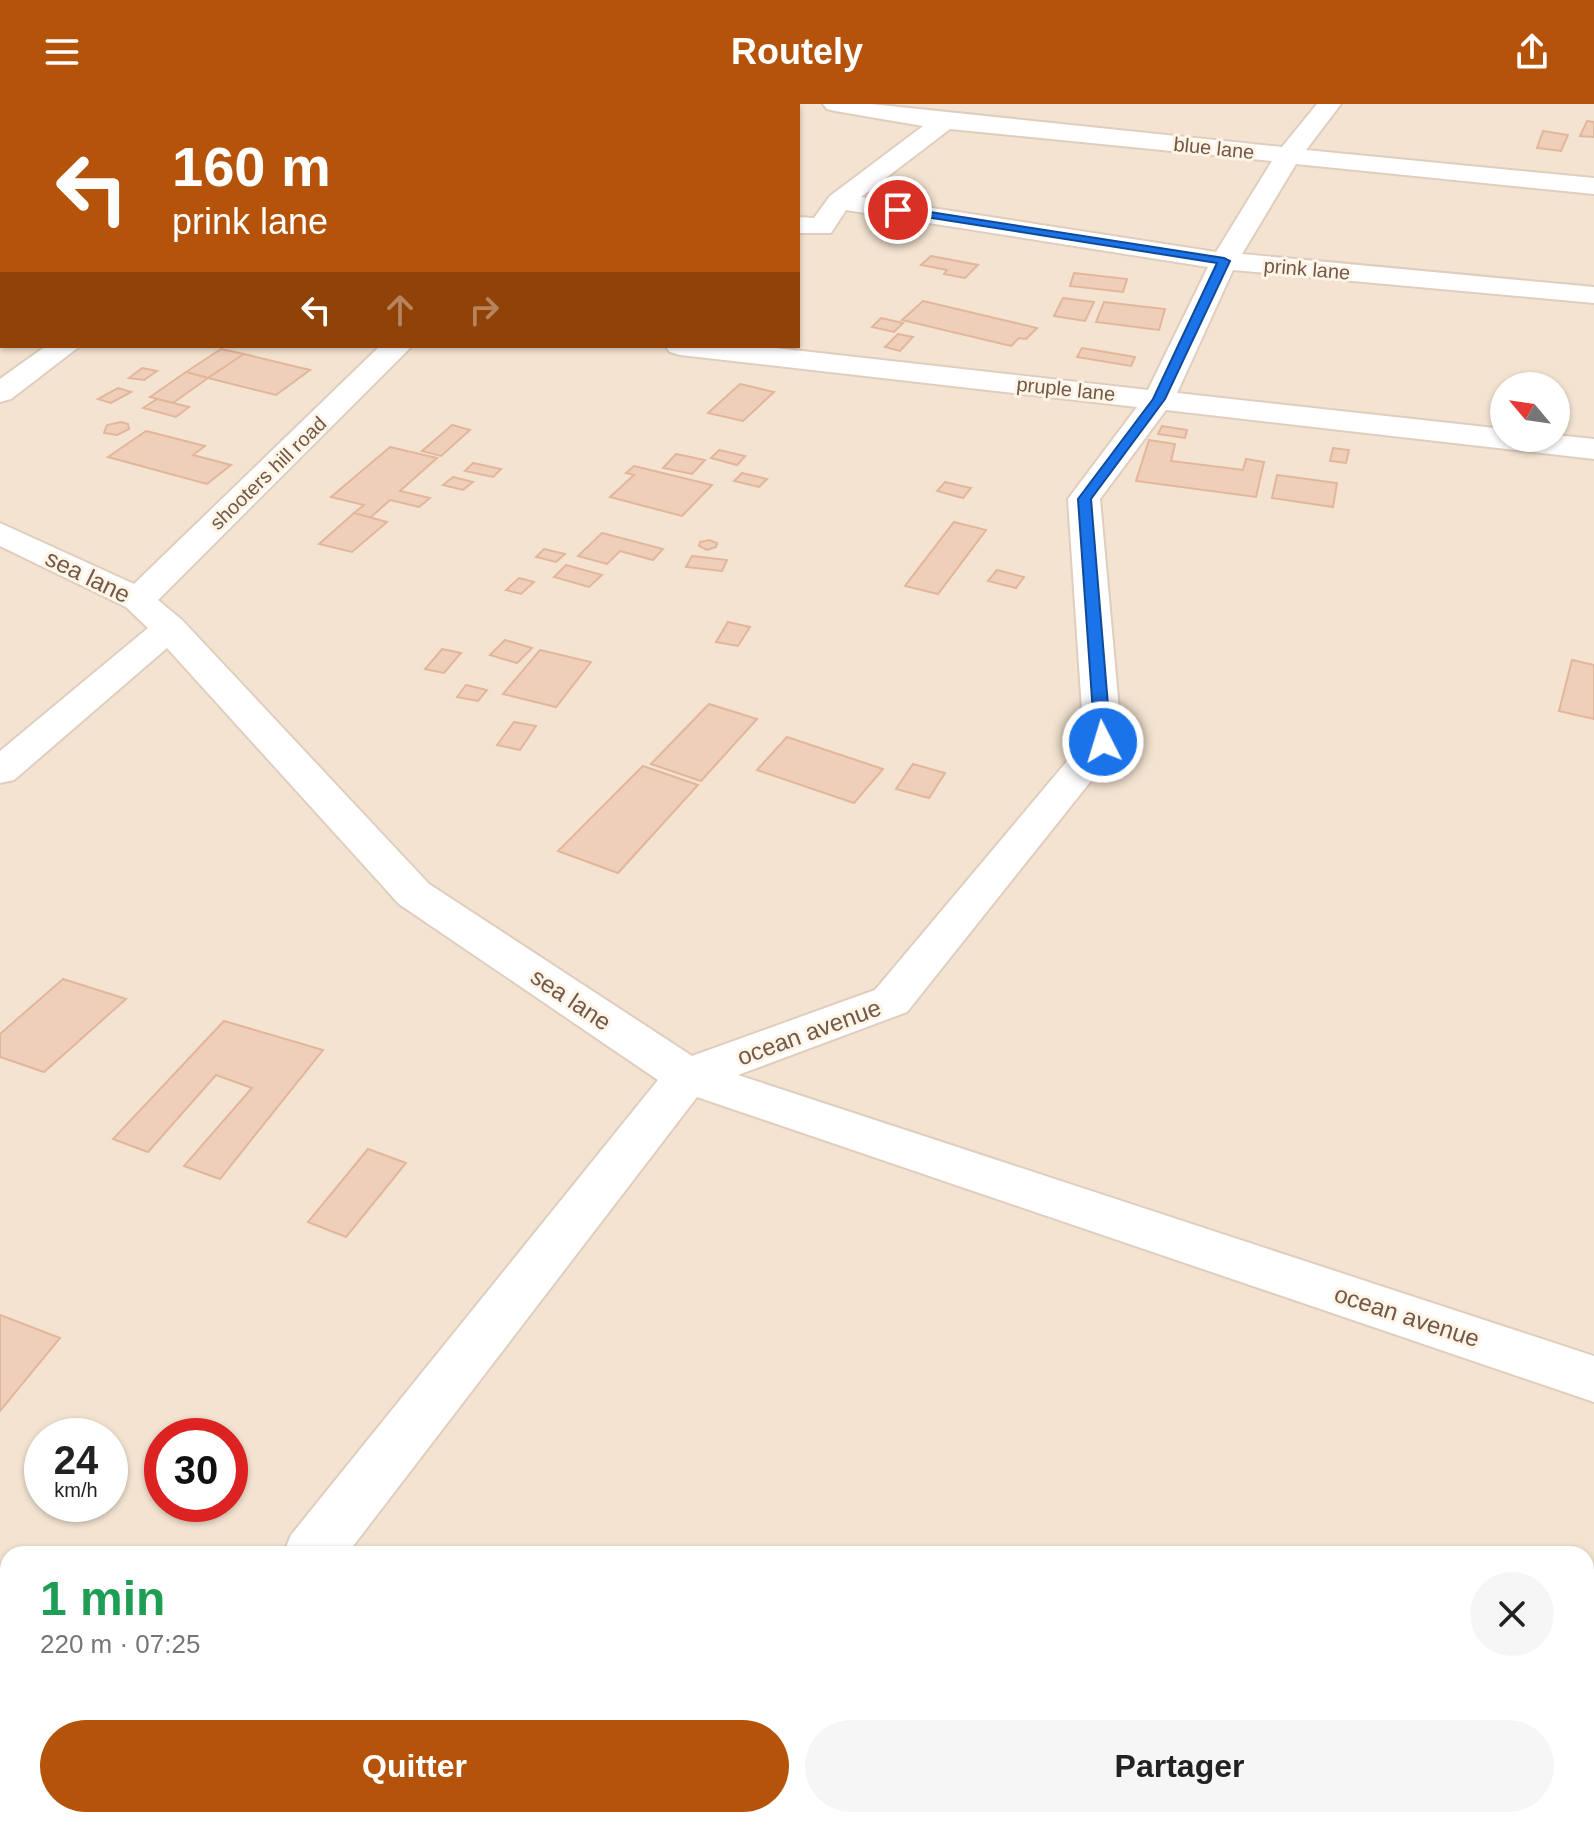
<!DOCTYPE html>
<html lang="fr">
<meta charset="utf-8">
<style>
body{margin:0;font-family:Arial,sans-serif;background:#f6f6f6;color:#222;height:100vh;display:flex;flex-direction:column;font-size:30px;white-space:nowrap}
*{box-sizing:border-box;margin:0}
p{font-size:26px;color:#767676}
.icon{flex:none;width:44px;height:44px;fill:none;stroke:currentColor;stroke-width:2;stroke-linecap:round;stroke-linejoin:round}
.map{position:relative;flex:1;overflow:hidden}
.side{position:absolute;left:0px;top:1442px;width:1594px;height:282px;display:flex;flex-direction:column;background:#fff;border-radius:24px 24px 0 0;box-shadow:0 2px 6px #0004}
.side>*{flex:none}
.top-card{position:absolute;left:0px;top:0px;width:800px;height:244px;box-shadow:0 2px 6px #0004;background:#b45309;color:#fff;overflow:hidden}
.needle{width:52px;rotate:299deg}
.fabs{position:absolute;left:1490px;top:268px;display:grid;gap:16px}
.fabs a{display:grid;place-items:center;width:80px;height:80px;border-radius:50%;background:#fff;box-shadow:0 2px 6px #0004;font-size:40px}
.speed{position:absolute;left:24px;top:1314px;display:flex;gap:16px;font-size:40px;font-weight:700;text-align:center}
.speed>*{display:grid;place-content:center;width:104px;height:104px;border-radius:50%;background:#fff;box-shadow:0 2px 6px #0004;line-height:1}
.speed small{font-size:20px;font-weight:400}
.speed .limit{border:12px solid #d22;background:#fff;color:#111}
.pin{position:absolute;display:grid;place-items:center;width:68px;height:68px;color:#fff;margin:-34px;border:4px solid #fff;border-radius:50%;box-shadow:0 2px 8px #0007}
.me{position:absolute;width:88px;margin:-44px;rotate:355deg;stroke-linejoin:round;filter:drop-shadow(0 0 6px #0008)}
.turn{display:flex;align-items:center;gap:28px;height:168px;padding:0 40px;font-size:36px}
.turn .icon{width:104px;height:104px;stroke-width:2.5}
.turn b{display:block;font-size:56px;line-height:68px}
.lanes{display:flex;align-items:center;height:76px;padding:0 40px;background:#0003;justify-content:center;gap:40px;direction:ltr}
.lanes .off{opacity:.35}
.round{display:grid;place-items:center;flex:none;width:84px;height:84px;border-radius:42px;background:#f6f6f6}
.headline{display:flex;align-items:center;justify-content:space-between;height:136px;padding:0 40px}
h1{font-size:48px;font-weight:700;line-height:60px;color:#1e9e55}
.action{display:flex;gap:16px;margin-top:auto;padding:16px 40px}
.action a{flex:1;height:92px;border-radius:48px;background:#b45309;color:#fff;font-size:32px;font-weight:700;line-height:92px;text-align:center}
.action a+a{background:#f6f6f6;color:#222}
header{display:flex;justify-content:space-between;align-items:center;height:104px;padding:0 40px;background:#b45309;color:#fff;font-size:36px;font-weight:700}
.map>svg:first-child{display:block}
.residential{fill:#f3e3d0;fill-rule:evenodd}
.building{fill:#f0cfba;stroke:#e2b69b;stroke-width:2}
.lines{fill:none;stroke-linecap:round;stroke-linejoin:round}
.minor-casing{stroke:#dfcebe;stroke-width:4}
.minor{fill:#fff;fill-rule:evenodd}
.route{fill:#1a73e8;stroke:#114b97;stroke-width:2}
.labels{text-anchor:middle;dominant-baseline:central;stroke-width:6;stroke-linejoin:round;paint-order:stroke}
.far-street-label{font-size:20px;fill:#725849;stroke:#fff5e7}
.street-label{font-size:24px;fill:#725849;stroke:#fff5e7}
</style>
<header><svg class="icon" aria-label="menu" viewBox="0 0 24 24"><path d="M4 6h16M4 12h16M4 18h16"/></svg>Routely<svg class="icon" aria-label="share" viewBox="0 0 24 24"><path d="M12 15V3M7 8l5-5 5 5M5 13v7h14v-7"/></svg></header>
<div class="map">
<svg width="1594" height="1723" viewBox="0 0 1594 1723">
<rect width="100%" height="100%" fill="#fbf1e1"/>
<path class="residential" d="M0,0H1594V1723H0ZM2,2H798V242H2ZM1504,282H1556V334H1504ZM42,1332H110V1400H42ZM162,1332H230V1400H162ZM8,1450H1586V1716H8Z"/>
<g class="building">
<path d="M1587,17L1594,18V33L1580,32Z"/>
<path d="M1543,27L1568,31L1561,47L1537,44Z"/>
<path d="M931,152L978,161L965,174L944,170L947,166L921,161Z"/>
<path d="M1074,169L1127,175L1123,188L1070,182Z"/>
<path d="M1063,194L1094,198L1085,217L1054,212Z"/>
<path d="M923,197L1037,224L1026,235L1019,234L1011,242L902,216Z"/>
<path d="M1104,198L1165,205L1159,226L1096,218Z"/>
<path d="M881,214L903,219L894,228L872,223Z"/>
<path d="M898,230L913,233L900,247L885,243Z"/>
<path d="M1082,244L1135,253L1131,262L1077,253Z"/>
<path d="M221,245L244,250L208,274L186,268Z"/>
<path d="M244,250L310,266L276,291L208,274Z"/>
<path d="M142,264L157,267L144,276L129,274Z"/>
<path d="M186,268L208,274L173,299L150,293Z"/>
<path d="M740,280L774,288L743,317L708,309Z"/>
<path d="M118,284L131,288L111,299L98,295Z"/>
<path d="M157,295L189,303L176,313L143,304Z"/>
<path d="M121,318L128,320L129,325L117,331L104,329L107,321Z"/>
<path d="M452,321L470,326L441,352L422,347Z"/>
<path d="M1162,322L1187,326L1185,334L1158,330Z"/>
<path d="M146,327L205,342L193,351L231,361L207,380L108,353Z"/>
<path d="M1149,336L1175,340L1171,357L1243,366L1246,355L1264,358L1256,393L1136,377Z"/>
<path d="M390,343L437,354L400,387L430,394L419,403L390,396L370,414L354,409L364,401L331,393Z"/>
<path d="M1333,344L1349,346L1346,359L1330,357Z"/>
<path d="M719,346L745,352L737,361L711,354Z"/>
<path d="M676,350L705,356L692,370L663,364Z"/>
<path d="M473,359L501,365L493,373L465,367Z"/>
<path d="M634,362L712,381L682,412L610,393L634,371L626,369Z"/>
<path d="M742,369L767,375L759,383L734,377Z"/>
<path d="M1277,371L1337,379L1333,403L1272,394Z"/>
<path d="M453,373L473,378L463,386L443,381Z"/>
<path d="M945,378L971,384L963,394L937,387Z"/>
<path d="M354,409L387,418L352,448L319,440Z"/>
<path d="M954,418L986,426L938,490L905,482Z"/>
<path d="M602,429L663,445L653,456L620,447L607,460L578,452Z"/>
<path d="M709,436L717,439L716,443L707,446L699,442L700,438Z"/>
<path d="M544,445L565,450L556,458L536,453Z"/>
<path d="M692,452L727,456L722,467L686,463Z"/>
<path d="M566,461L602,471L589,483L554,473Z"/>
<path d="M997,466L1024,473L1016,484L988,477Z"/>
<path d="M519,474L534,478L521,490L506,486Z"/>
<path d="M728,518L750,523L738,542L716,538Z"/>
<path d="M505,536L532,544L517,559L490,551Z"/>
<path d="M442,545L461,549L444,569L425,565Z"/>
<path d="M540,546L591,558L556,603L503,590Z"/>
<path d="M1572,556L1594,561V615L1559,607Z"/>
<path d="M466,581L487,586L478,597L457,593Z"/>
<path d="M709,600L757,615L701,677L651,660Z"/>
<path d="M514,618L536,622L520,646L497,641Z"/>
<path d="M787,633L883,665L854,699L757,666Z"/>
<path d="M913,660L945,669L929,694L896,685Z"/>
<path d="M643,662L698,681L618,769L558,747Z"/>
<path d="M63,875L126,895L44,968L0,953V930Z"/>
<path d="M224,917L323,946L220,1075L184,1062L252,984L216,971L148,1048L113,1035Z"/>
<path d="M368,1045L406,1059L346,1133L308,1118Z"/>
<path d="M0,1211L60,1234L0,1307Z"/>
<path d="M8,1519V1607L0,1604V1531Z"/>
</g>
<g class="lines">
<g class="minor-casing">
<g id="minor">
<path d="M823,0H871L1282,43L1317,0H1341L1306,46L1594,74V90L1296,60L1242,150L1594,183V199L1233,166L1177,289L1504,325V334H1556V331L1594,335V355L1166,306L1100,395L1122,638L907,908L738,971L1594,1252V1298L697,993L347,1450H283L291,1431L658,976L399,800L167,544L14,676L0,679V647L148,524L126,503L0,442V419L134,480L380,242H412L158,496L182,516L429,780L692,952L875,886L1084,637L1068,395L1137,303L680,251L670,248L665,242H758L1148,286L1208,163L846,106L831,129H798V113L814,114L830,92L923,22L835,7L827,5ZM950,25L1272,57L1216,148L861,93Z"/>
<rect x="0" y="27" width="2" height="15"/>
<path d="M2,71V87L0,88V72Z"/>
<path d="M46,242H80L11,295L0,298V275Z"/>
<path d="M69,1716H135L132,1723H66Z"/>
</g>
</g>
<use href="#minor" class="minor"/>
</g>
<path class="route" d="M898,103L1224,154L1230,157L1165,295L1091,395L1111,638L1109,641H1098L1095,638L1078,395L1153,295L1217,159L894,108L892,106Z"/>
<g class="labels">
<g class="far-street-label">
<text transform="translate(1214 44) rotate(6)">blue lane</text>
<text transform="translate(1307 165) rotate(5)">prink lane</text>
<text transform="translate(1066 285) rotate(6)">pruple lane</text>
<text transform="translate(268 369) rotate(-44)">shooters hill road</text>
</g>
<g class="street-label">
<text transform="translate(88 472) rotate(26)">sea lane</text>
<text transform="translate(571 895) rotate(34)">sea lane</text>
<text transform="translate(809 928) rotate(-20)">ocean avenue</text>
<text transform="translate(1407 1212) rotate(18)">ocean avenue</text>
</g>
</g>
</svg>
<div class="fabs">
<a><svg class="needle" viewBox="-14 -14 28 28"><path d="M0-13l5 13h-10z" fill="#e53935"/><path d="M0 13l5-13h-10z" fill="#767676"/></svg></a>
</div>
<div class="speed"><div>24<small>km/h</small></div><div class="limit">30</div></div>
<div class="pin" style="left:898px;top:106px;background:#d93025"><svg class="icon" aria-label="arrive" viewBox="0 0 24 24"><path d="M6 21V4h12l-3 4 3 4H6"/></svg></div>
<svg class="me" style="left:1103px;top:638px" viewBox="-20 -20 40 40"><circle r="17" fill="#1a73e8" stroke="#fff" stroke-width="3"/><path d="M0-11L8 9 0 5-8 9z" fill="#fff"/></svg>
<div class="top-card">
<div class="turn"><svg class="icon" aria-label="left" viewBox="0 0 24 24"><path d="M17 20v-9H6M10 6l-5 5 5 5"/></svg><div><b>160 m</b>prink lane</div></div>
<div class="lanes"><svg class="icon" aria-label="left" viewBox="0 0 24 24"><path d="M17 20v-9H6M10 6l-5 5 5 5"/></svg><svg class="icon off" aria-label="ahead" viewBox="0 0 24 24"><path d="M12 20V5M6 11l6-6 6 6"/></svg><svg class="icon off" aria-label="right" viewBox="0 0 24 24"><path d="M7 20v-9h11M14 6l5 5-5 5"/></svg></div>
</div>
<section class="side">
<div class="headline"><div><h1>1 min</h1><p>220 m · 07:25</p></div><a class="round"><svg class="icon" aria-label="close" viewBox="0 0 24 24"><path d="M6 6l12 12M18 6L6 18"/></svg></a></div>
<div class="action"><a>Quitter</a><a>Partager</a></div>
</section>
</div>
